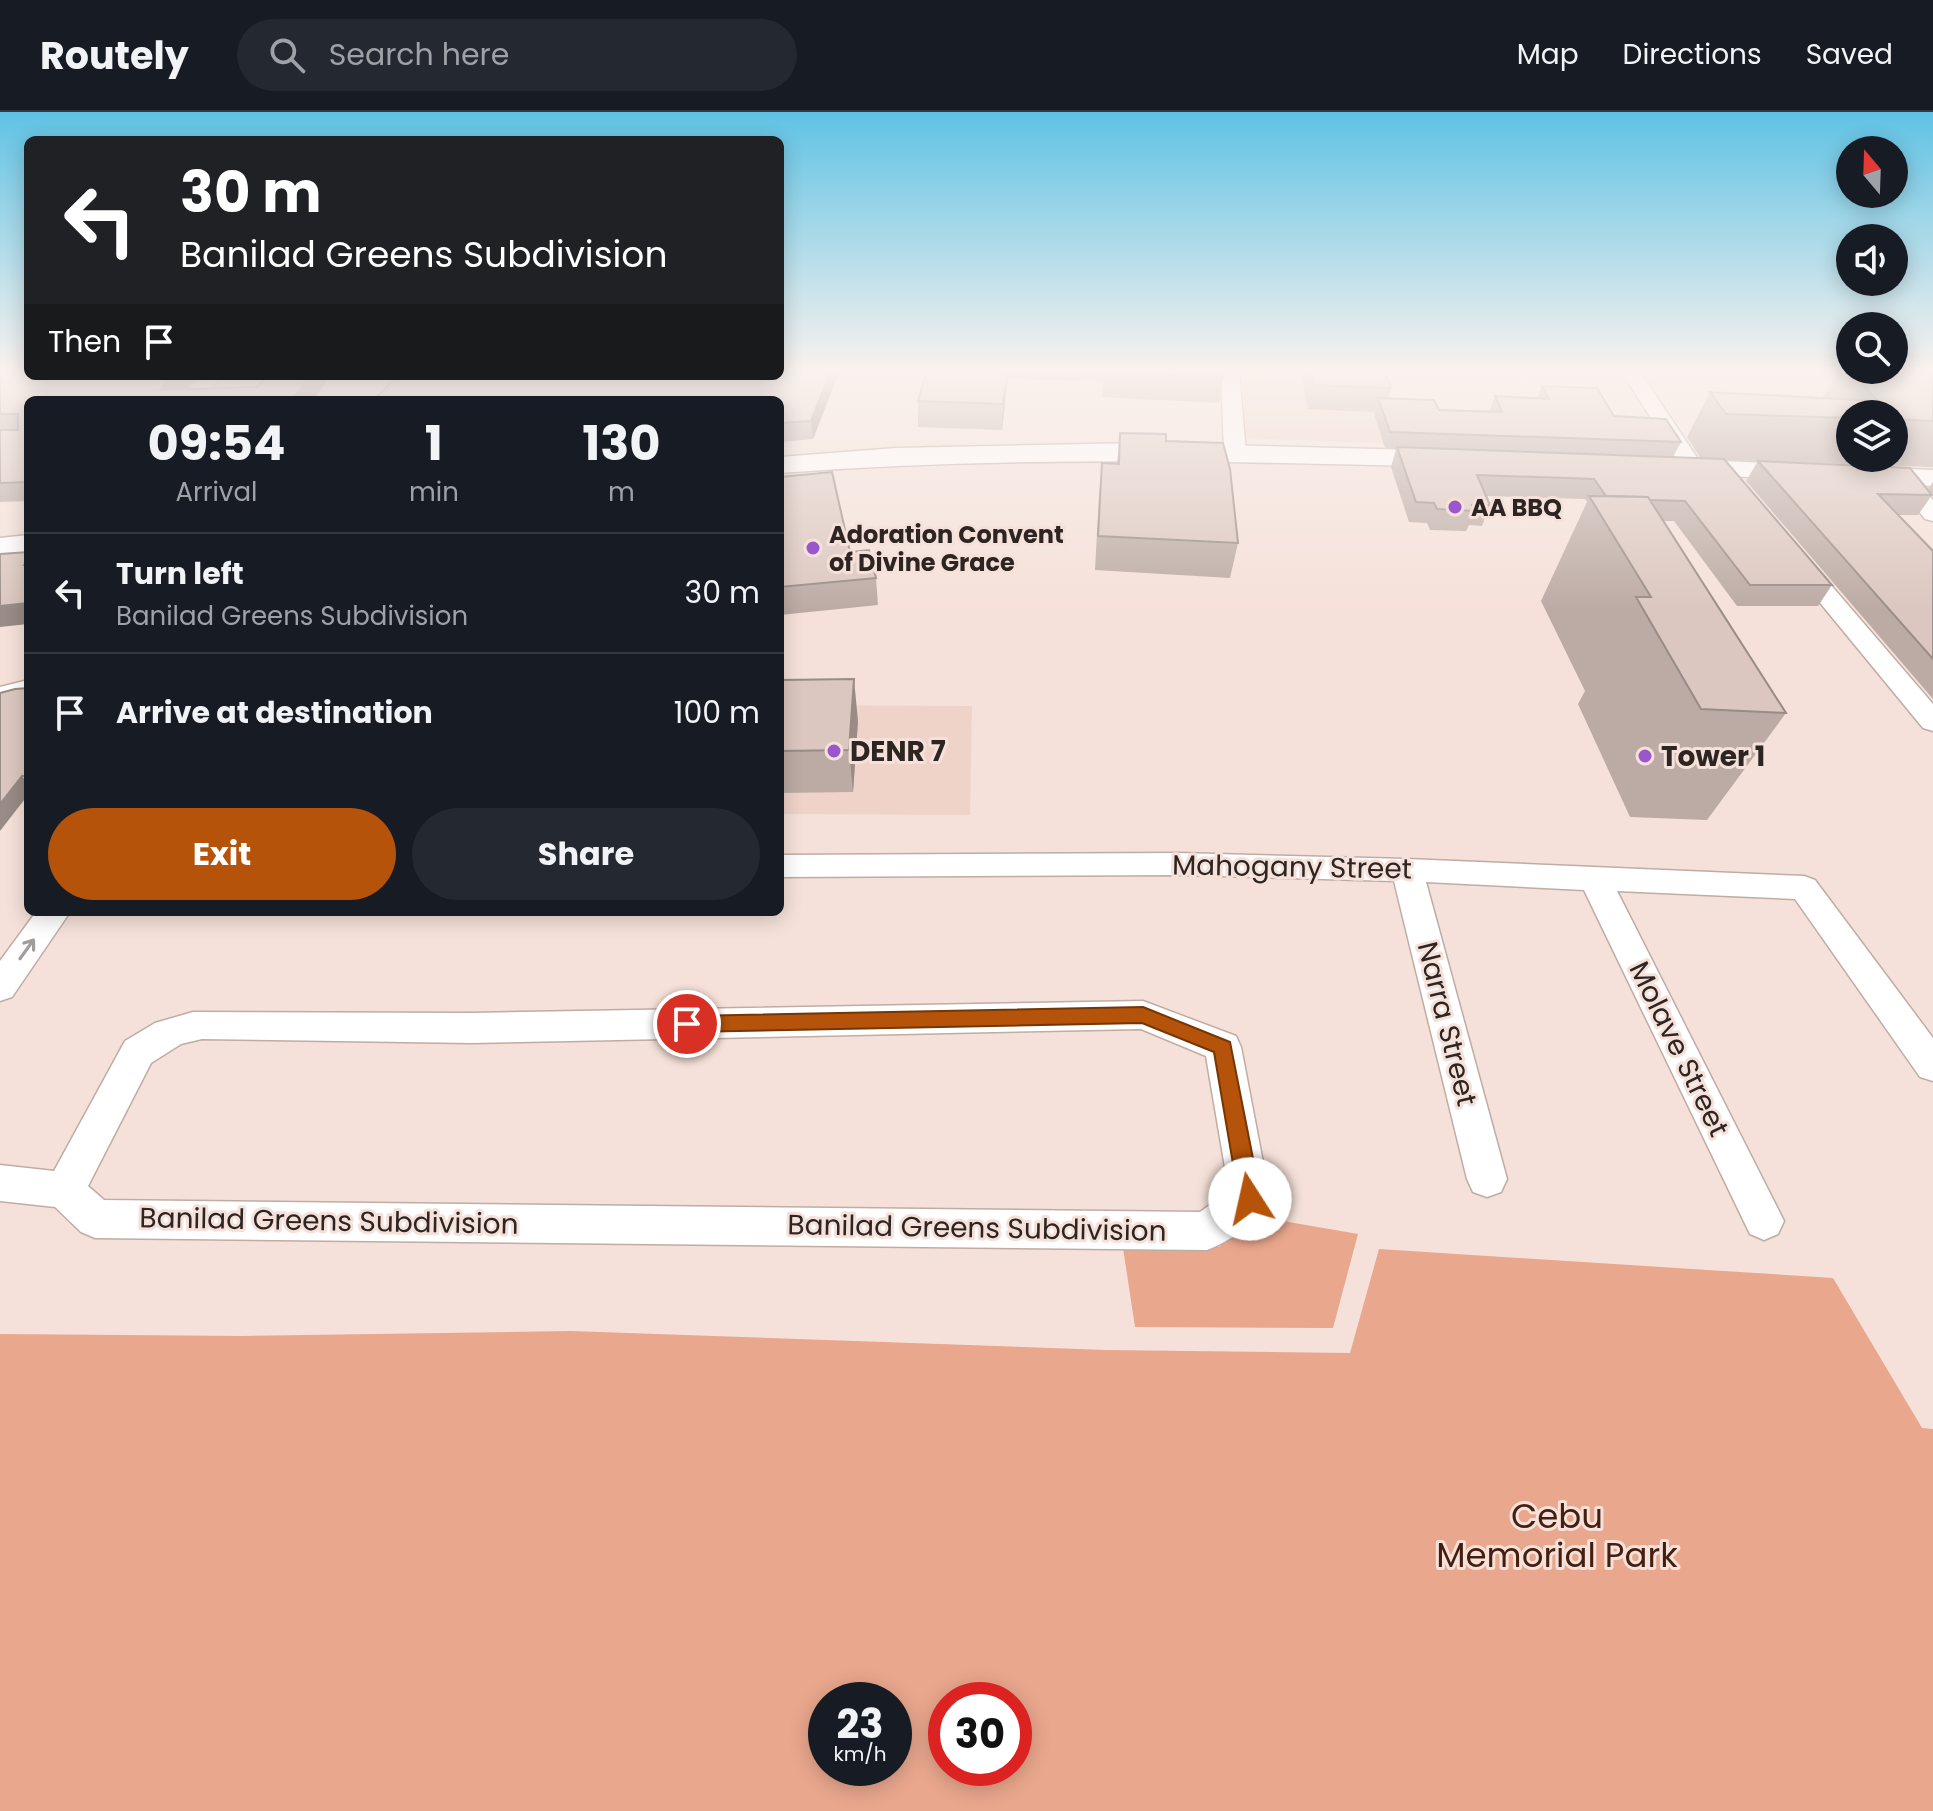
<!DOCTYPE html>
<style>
body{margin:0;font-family:Poppins,sans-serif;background:#242831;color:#f1f3f6;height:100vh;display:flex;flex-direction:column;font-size:30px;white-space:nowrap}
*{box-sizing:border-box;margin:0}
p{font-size:26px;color:#9ea1a6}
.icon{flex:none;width:44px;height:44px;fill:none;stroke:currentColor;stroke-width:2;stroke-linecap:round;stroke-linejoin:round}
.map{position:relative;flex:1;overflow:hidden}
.sheet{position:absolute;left:24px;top:284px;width:760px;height:520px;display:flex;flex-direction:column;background:#171b24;border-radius:12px;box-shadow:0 4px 20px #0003}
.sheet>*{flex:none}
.hud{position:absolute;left:24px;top:24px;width:760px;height:244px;border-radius:12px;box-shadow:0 4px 20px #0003;background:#202124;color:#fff;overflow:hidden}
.needle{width:52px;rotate:341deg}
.fabs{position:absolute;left:1836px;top:24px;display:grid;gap:16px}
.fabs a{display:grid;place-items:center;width:72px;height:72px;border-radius:50%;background:#171b24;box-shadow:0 4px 20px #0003;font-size:40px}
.speed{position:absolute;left:808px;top:1570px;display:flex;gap:16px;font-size:40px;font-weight:700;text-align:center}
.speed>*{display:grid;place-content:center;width:104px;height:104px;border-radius:50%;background:#171b24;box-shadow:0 4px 20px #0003;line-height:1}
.speed small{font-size:20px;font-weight:400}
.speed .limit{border:12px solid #d22;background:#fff;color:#111}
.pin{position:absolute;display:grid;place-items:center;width:68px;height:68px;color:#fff;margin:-34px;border:4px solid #fff;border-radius:50%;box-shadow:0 2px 8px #0007}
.me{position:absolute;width:88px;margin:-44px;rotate:350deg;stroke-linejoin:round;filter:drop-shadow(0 0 6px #0008)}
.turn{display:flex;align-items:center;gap:28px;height:168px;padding:0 24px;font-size:36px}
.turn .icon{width:104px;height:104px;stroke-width:2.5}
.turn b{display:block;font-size:56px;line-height:68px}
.then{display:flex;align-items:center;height:76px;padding:0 24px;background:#0003;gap:16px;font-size:30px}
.eta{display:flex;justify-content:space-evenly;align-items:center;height:136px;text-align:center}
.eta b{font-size:48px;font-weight:700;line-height:56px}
.button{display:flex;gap:16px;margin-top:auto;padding:16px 24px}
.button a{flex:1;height:92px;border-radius:48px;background:#b45309;color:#fff;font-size:32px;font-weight:700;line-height:92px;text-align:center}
.button a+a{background:#242831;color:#f1f3f6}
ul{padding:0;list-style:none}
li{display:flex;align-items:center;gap:24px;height:120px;padding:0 24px;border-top:2px solid #363941}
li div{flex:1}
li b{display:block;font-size:30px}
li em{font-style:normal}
header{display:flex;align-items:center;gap:48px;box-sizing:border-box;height:112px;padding:0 40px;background:#171b24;border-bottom:2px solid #363941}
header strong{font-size:38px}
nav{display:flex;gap:44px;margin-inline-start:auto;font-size:28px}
.search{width:560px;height:72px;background:#242831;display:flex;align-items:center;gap:20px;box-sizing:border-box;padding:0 28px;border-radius:44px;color:#9ea1a6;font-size:30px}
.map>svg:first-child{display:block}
.built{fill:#efd3c9}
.green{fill:#e9a78d;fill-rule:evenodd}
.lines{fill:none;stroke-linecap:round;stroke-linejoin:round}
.street-casing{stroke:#bfaca4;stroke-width:3}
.secondary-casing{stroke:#bfaca4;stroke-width:3}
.street{fill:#fff;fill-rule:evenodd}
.secondary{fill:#fff;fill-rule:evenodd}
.wall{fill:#bcaba4;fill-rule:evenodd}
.shaded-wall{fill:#998b86}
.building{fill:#dbc7bf;stroke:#998b86;stroke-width:2}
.oneway{stroke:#a09d9c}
.route{fill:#b45309;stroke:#753606;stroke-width:2}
.poi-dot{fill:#9a57cc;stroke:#f5e1d9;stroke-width:3}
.labels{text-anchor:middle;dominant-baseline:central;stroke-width:6;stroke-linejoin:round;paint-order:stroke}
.far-poi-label{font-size:24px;font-weight:bold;fill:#2c2522;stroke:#f5e1d9;text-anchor:start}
.poi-label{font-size:28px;font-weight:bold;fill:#2c2522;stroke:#f5e1d9;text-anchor:start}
.street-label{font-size:28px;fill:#2c2522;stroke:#f5e1d9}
.near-park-label{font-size:34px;fill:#441f0f;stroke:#f5e1d9}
</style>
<header>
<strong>Routely</strong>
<div class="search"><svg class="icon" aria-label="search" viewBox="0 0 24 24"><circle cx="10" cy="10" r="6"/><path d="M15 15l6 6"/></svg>Search here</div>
<nav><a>Map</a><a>Directions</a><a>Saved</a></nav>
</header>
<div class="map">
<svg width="1933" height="1699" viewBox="0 0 1933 1699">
<rect width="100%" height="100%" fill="#f5e1d9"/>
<g class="built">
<path d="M1243,268L1315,272L1380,289L1404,332L1246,326Z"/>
<path d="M780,593L972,594L970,703L780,702Z"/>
</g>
<g class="green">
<path d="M1249,1103L1358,1122L1333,1216L1135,1215L1123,1136L1219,1135Z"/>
<path d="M1379,1137L1833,1166L1922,1316L1933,1317V1699H0V1222L243,1224L571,1219L1106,1238L1350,1241ZM826,1588H894V1656H826ZM946,1588H1014V1656H946Z"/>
</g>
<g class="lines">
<g class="street-casing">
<g id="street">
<path d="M1221,260H1239L1246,341L1235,347L1224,341Z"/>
<path d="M1622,260H1640L1704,356L1701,361H1685Z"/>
<path d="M201,264H222L200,288H179Z"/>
<path d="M1902,358L1910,359L1933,388V409L1925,407L1891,364Z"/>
<path d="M1797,441L1805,443L1933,592V619L1923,616L1789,453L1785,448L1789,443Z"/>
<path d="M28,568V585L0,592V575Z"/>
<path d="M1179,741L1407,747L1804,764L1815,768L1933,926V969L1920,965L1795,787L1617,779L1784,1109L1778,1122L1764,1128L1750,1122L1584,778L1426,770L1507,1067L1501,1080L1487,1085L1473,1080L1467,1067L1394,769L1179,763L780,765V743Z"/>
<path d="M36,800H70L12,885L0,889V849Z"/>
<path d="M1143,889L1236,924L1241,935L1270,1087C1260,1110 1230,1129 1207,1138L95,1126L81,1120L55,1095L0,1089V1053L54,1059L125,929L155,911L193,900L472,901ZM1141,917L1206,944L1229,1079L1200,1100L104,1088L88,1074L151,951L181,932L202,927L472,931Z"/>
</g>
</g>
<g class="secondary-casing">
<g id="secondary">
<path d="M1140,331L1453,339L1463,341L1467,347L1463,353L1453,355C1228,349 1004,344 780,361V345L896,336Z"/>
<path d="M1674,347L1933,358V374L1664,361L1660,355L1664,349Z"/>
<path d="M28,423V441L0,444V426Z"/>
</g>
</g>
<use href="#street" class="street"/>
<use href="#secondary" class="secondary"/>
</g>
<g class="wall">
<path d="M0,260L28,264H197L186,277L257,275L330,264L313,288H28V389L0,390Z"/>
<path d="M839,260L813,327L780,330V288Z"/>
<path d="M926,260H1223L1224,265L1219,291L1102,285L1103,270L1008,266L1002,318L918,315V289Z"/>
<path d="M1301,260H1385L1391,276L1388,286L1439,298L1489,300L1495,284L1537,286L1542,274L1614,304L1681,330L1673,345L1701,347L1687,325L1710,280L1822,286L1838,260H1933V355L1724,348L1832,473L1818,494H1737L1674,409H1663L1786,601L1707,708L1630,705L1578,592L1585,579L1541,489L1587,390L1585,387L1486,384L1490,393L1482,414L1469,413L1466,419L1430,418L1427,411L1409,410L1391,355L1396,337L1385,336L1374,302V300L1308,297ZM1850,302H1894V346H1850Z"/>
<path d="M1120,321L1166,329L1238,431L1230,466L1095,458L1099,384L1102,351H1117Z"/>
<path d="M1758,349L1932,383L1918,403H1898L1933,439V587L1746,369Z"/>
<path d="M780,365L876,466L878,493L780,503Z"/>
<path d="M1933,370V384L1928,377Z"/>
<path d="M780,550H781L784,568L858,609L853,680L780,681Z"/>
</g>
<g class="shaded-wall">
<path d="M830,260H839L813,327L811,309Z"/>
<path d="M1007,260H1008V266L1002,318L1003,292Z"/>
<path d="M172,264H197L177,288L160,278Z"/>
<path d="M310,264H330L313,288H292Z"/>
<path d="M28,491V512L0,515V494Z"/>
<path d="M781,550L788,591L780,576Z"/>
<path d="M854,567L858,609L853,680L849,638Z"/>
<path d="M22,664L28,671V683L0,719V692Z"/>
</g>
<g class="building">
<path d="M0,260H28V264H172L160,278L257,275L267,264H310L292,288H28V370L0,371V318H18V302H0Z"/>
<path d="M780,260H830L811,309L780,311V288H374L397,264H780Z"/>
<path d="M926,260H1007L1003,292L918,289Z"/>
<path d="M1114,260H1223L1224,265Z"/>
<path d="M1311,260H1385L1391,276L1314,273Z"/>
<path d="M1862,260H1933V309L1894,307V302H1850V306L1726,302L1710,280L1878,289L1854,262L1865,263Z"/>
<path d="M1542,274L1597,276L1614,304L1666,307L1681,330L1390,320L1378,286L1434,288L1439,298L1502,300L1495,284L1549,287Z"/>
<path d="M1120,321L1166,322V329L1223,331L1230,357L1238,431L1098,424L1102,351L1119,352Z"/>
<path d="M1397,335L1724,347L1832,473H1750L1685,389L1649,388L1648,385L1606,384L1594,367L1477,363L1490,393H1472L1474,399L1437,397L1434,391L1416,390Z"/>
<path d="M1758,349L1910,356L1932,383L1878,382L1933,439V547Z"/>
<path d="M832,360L850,440L869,438L876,466L780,475V365Z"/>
<path d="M1589,384L1648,385L1786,601L1701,597L1636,485H1651Z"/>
<path d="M28,440V447L24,453H28V491L0,494V442Z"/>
<path d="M854,567L849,638L780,639V568Z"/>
<path d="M28,576V664H22L0,692V581L15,577Z"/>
</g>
<defs><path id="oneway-shaft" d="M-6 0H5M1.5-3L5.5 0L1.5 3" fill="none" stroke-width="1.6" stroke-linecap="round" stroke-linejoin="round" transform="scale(2)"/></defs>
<use class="oneway" href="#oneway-shaft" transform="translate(27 837) rotate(-54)"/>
<linearGradient id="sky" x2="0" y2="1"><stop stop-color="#5fc2e4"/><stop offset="0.52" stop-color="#faf2ee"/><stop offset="1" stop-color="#faf2ee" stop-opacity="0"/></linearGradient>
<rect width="1933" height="498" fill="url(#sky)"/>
<path class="route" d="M1143,895L1230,930L1261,1087L1258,1094L1250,1097L1243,1094L1239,1087L1214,940L1142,911L687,920L680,918L677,912L680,907L687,904Z"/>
<g class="poi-dot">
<circle cx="1455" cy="395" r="8"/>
<circle cx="813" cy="436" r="8"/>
<circle cx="834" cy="639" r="8"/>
<circle cx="1645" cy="644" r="8"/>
</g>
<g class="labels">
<g class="far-poi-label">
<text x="1471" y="395">AA BBQ</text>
<text x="829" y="422">Adoration Convent<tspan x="829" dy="28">of Divine Grace</tspan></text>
</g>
<g class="poi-label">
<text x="850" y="639">DENR 7</text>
<text x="1661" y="644">Tower 1</text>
</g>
<g class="street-label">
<text transform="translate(1292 755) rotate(1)">Mahogany Street</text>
<text transform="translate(1447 912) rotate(76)">Narra Street</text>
<text transform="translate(1679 937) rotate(64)">Molave Street</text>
<text transform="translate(329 1109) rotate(1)">Banilad Greens Subdivision</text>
<text transform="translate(977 1116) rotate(1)">Banilad Greens Subdivision</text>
</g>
<g class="near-park-label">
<text x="1557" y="1404">Cebu<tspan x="1557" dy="39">Memorial Park</tspan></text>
</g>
</g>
</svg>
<div class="fabs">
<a><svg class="needle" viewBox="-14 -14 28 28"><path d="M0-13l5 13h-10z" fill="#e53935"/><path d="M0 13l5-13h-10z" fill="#9ea1a6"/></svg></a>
<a><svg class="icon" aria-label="sound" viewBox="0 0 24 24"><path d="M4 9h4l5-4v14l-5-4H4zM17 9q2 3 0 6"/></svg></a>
<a><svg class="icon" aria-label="search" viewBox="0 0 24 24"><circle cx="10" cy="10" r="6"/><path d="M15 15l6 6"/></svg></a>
<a><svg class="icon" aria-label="layers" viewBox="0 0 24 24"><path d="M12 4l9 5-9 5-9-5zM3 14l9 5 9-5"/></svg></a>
</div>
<div class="speed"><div>23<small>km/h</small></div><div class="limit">30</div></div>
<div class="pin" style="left:687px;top:912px;background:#d93025"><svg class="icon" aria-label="arrive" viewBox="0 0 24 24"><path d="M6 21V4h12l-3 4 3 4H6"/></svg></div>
<svg class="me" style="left:1250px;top:1087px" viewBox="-20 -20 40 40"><circle r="19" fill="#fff"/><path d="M0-13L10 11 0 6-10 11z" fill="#b45309"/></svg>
<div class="hud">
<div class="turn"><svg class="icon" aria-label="left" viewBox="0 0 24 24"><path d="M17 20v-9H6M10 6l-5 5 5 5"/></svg><div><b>30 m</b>Banilad Greens Subdivision</div></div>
<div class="then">Then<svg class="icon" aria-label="arrive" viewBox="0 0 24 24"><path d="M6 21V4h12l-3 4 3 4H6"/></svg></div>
</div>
<section class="sheet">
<div class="eta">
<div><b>09:54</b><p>Arrival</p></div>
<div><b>1</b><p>min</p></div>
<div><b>130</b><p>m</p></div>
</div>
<ul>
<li><svg class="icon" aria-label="left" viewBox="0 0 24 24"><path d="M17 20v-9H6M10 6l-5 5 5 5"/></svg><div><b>Turn left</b><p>Banilad Greens Subdivision</p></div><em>30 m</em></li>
<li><svg class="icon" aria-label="arrive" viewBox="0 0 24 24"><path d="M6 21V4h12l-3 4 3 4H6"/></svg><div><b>Arrive at destination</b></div><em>100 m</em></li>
</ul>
<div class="button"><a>Exit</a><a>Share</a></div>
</section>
</div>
